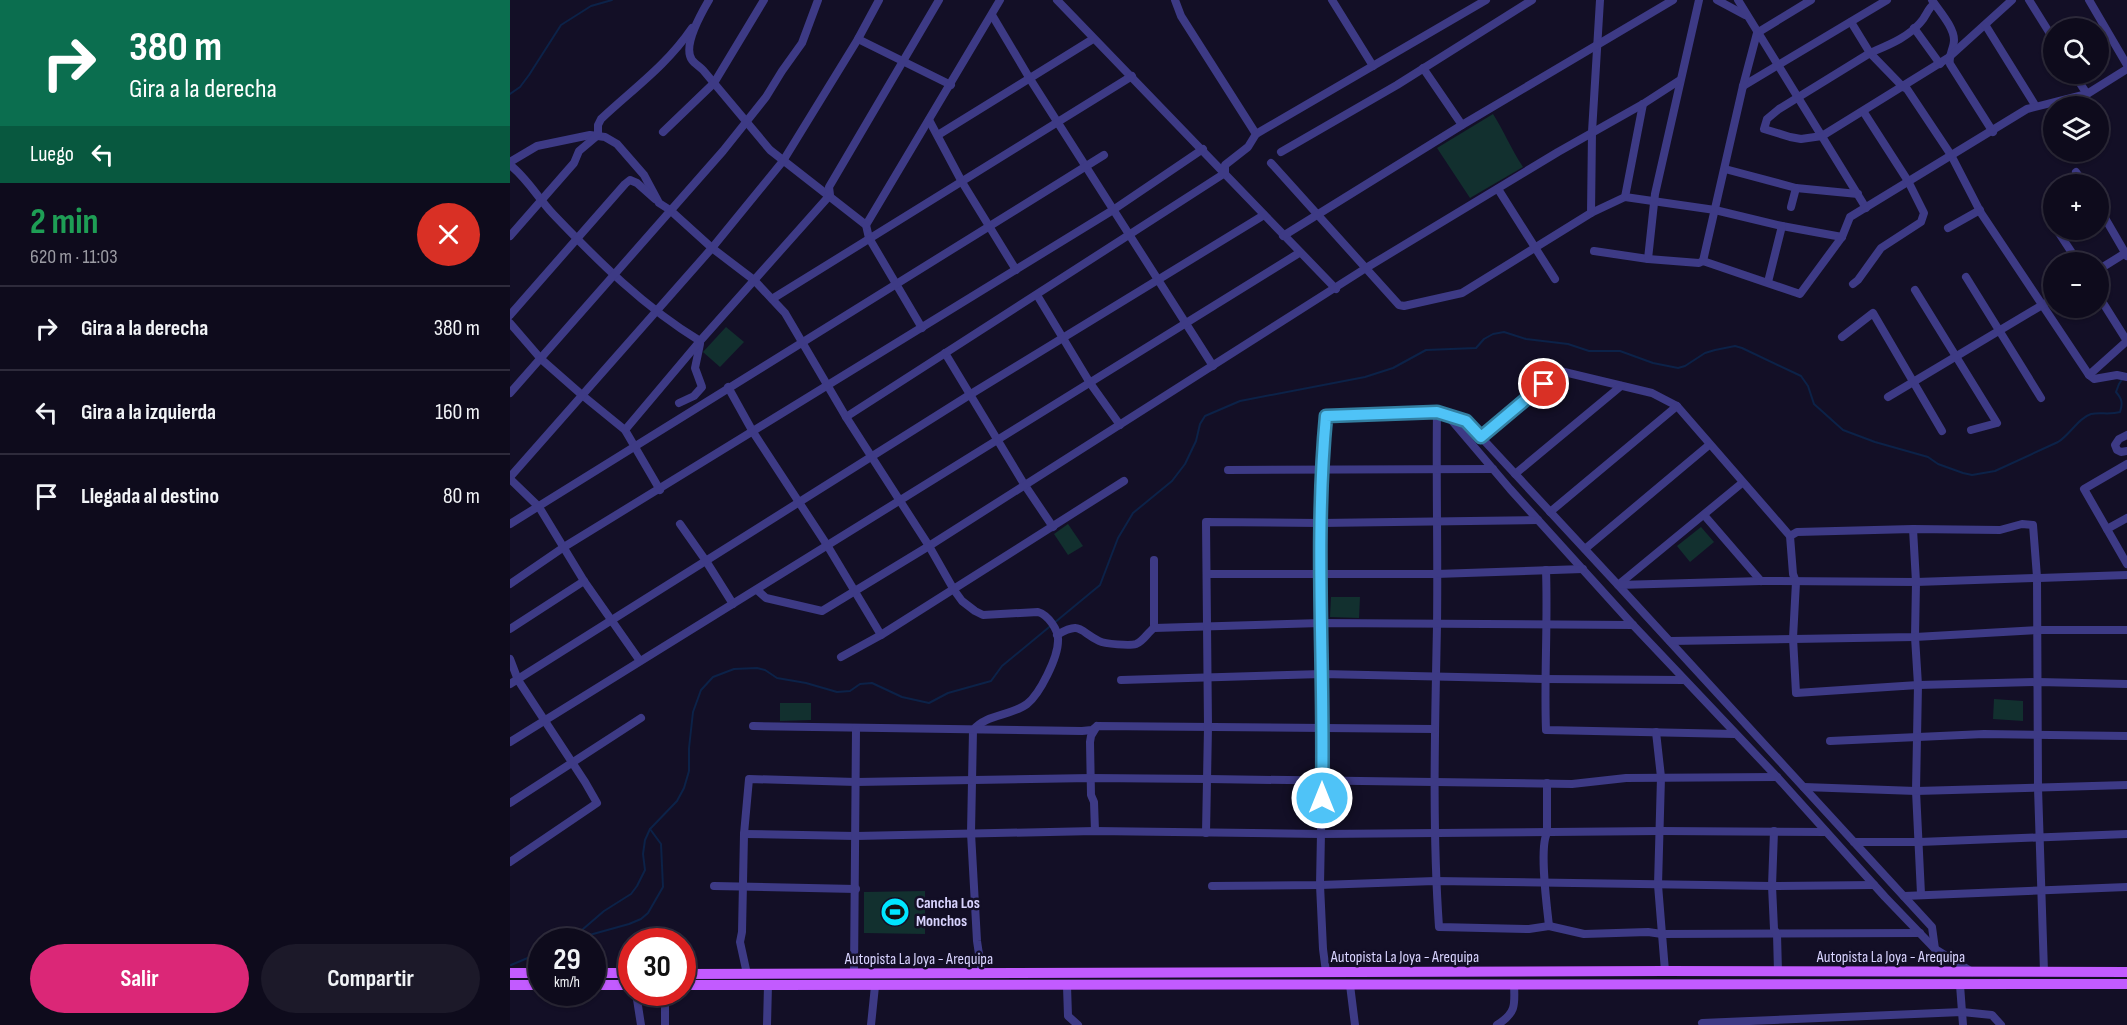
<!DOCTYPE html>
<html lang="es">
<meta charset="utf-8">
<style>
body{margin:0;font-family:"Sofia Sans Condensed",sans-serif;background:#1c1929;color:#f1f3f6;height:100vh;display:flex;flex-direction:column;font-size:22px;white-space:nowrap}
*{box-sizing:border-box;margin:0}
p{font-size:20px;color:#9b9ba3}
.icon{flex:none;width:33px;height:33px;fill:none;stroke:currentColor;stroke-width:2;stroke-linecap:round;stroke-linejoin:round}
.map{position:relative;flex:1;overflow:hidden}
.details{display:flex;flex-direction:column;background:#0e0b1c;width:510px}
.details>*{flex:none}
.hud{background:#0b6e4f;color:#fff;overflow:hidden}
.buttons{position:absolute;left:1533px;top:18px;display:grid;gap:12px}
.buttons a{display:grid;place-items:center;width:66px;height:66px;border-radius:50%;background:#0e0b1c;box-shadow:0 2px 4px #0004,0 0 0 2px #2e2b3b;font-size:30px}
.speed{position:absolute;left:18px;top:928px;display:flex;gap:12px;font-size:30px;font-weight:700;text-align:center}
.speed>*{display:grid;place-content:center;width:78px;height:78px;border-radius:50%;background:#0e0b1c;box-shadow:0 2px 4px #0004,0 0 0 2px #2e2b3b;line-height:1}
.speed small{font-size:15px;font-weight:400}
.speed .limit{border:9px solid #d22;background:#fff;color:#111}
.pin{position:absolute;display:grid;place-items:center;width:51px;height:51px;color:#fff;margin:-26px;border:3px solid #fff;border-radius:50%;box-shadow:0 2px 6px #0007}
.me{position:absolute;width:66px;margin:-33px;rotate:0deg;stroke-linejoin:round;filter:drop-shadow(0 0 4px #0008)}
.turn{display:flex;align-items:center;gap:21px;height:126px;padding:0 30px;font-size:27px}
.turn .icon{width:78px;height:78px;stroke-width:2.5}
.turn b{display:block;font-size:42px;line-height:51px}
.then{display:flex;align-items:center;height:57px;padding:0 30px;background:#0003;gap:12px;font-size:22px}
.round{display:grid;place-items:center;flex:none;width:63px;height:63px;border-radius:32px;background:#1c1929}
.head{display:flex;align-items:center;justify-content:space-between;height:102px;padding:0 30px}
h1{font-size:36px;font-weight:700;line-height:45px;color:#1e9e55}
.button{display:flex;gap:12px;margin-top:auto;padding:12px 30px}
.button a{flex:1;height:69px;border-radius:36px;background:#db2777;color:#fff;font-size:24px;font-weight:700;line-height:69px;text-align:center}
.button a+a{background:#1c1929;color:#f1f3f6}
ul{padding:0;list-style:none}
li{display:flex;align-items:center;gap:18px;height:84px;padding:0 30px;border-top:2px solid #2e2b3b}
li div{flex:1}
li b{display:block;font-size:22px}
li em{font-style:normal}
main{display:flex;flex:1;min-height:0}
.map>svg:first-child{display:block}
.green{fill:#12302f}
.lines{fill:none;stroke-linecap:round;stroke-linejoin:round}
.stream{stroke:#0c2248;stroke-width:2}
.minor{stroke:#3d3a85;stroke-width:8}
.major{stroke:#c25bff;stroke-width:10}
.route-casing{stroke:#337fa1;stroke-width:15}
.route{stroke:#4fc3f7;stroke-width:10}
.labels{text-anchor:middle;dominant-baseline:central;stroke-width:5;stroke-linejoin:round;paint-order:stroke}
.poi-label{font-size:16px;font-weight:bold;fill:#d9d4ff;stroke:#130f26;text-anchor:start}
.street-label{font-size:16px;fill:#d9d4ff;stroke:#130f26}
</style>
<main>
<section class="details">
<div class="hud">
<div class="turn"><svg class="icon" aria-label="right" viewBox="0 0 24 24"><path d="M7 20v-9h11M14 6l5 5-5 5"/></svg><div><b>380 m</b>Gira a la derecha</div></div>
<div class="then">Luego<svg class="icon" aria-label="left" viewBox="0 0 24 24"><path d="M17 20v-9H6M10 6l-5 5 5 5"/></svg></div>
</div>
<div class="head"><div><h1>2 min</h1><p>620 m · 11:03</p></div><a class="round" style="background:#d93025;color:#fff"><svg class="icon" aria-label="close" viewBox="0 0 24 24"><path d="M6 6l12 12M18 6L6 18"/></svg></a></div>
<ul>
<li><svg class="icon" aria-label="right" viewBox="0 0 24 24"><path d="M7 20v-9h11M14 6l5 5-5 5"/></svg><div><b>Gira a la derecha</b></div><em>380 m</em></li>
<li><svg class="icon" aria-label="left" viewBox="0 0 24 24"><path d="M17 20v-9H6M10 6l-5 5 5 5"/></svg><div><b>Gira a la izquierda</b></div><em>160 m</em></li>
<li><svg class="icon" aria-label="arrive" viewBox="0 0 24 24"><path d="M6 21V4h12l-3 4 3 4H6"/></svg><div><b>Llegada al destino</b></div><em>80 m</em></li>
</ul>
<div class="button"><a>Salir</a><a>Compartir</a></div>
</section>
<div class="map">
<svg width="1617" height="1025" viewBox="0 0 1617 1025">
<rect width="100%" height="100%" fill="#130f26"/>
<g class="green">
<path d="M983,114C994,131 1001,149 1013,167L960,198L927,148Z"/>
<path d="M216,327L234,342L210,367L193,352Z"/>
<path d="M558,524L573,546L558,555L544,534Z"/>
<path d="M1191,527L1204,542L1180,562L1167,546Z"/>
<path d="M821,597H850L849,618L820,617Z"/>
<path d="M1484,699L1513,701V721L1483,719Z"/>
<path d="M270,703H301V720L270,721Z"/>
<path d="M415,891V934L354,933V892Z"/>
</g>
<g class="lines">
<g class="stream">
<path d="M0,94L10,87L19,75L51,25L81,6L102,0"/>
<path d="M65,939L119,924L131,919L138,913L153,887L151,844L140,829"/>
<path d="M58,942L94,911L121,894L127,886L135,870L133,854L135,840L140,829L167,801L174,788L179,771V748L183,712L191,690L203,677L224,669L247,668L255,670L267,678L296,683L327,692L340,691L350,684L362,683L392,697L419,703L438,693L481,681L492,666L590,585L608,538L623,513L662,481L675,464L686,441L690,424L695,416L730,401L855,377L883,368L916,350L966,348L974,339L983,334L994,332L1016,339L1058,344L1079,351H1110L1143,363L1168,368L1175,366L1195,353L1205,350L1225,346L1232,348L1291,376L1298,386L1304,404L1333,430L1365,442L1418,457L1428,464L1453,473L1462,475L1485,471L1548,442C1560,435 1568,418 1581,414C1590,412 1600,415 1610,412C1613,403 1612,399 1606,392L1609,384L1613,378"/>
<path d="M1,965L32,952"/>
</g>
<g class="minor">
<path d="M199,0C192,12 172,46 182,60C184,63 190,67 193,70L260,150L356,225L359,238L412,328"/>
<path d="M547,0L826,289"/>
<path d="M665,0L671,16L746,134"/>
<path d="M822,0L863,66"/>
<path d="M1207,0L1235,15"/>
<path d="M1228,0L1356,208"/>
<path d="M1422,0C1429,11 1444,27 1444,40C1444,49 1438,55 1440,64L1483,132"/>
<path d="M1502,0L1438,58L1312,136L1291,139L1280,137L1254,129L1257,119L1269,109L1360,53L1393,87L1397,89L1441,155L1471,213L1579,375L1584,379L1607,375L1617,377"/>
<path d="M1519,0L1544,40"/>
<path d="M1579,0L1617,65"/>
<path d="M482,15L520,79L703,366"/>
<path d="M1341,22L1360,53C1378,45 1397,38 1410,23C1417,16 1417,9 1424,4"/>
<path d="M1476,26L1525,105"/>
<path d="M1404,28L1430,64"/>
<path d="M348,39L441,85"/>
<path d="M913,68L952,125"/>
<path d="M1564,74L1577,94"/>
<path d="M1233,86L1377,0"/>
<path d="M419,120L452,182L506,270"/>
<path d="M153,132L204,83L254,0"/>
<path d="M428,135L583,39"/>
<path d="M771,152L887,85L1022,0"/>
<path d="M0,162L27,146L80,135L95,137L107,144L134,175L149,203L160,210L202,248L244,280L275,313L336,417L419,546L444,590L452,601L465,611L473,615L528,612C538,615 549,630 548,641C548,657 530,694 517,704C501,716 476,714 463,730L461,833L467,941L472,974"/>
<path d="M761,163L889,305L894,306L952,293L1081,213L1115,197L1205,210L1272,226L1332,237"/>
<path d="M0,165C17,178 28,198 43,214C88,261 134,307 190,341"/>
<path d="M1215,169L1286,188L1348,194"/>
<path d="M1566,172L1574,184"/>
<path d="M988,189L1045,279"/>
<path d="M1115,197L1133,104"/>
<path d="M1588,206L1617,256"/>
<path d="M1281,207L1286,188"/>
<path d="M1081,213L1082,132L1090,0"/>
<path d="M1537,213L1544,224"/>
<path d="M356,225L490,0"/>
<path d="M1438,228L1470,210"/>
<path d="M1547,230L1568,262"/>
<path d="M0,236L64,163L69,151L88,135V125L91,119C124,88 156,66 182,28"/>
<path d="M773,236L952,125L1163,0"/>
<path d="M1084,251L1138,259L1189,263L1193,261L1290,294L1332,237L1340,217L1517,109L1577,94L1617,69"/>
<path d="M1138,259L1145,194L1189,0"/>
<path d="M1193,261L1233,86L1247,33L1301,0"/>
<path d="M1588,270L1617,252"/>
<path d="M1456,277L1531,398"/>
<path d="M1258,282L1272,226"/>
<path d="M1343,284L1348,280L1371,248L1411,222L1414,213L1398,181L1353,111"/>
<path d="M1405,290L1487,423L1461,430"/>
<path d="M527,295L580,383L610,425"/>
<path d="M262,299L622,76"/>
<path d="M0,315L115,184L120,180L127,183L145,199"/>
<path d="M0,323L31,359L72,395L115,430L150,490"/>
<path d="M1332,337L1363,313L1432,431"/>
<path d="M435,353L514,484L543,527"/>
<path d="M1579,375L1617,341L1588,295"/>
<path d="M218,387L243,432L317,545L371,635"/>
<path d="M0,393L213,151L256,97L272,71L292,43L308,0"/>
<path d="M1378,397L1544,298"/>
<path d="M169,403L184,396L192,387L185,368L190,344"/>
<path d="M927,412C926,483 928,555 927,626C925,726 922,827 929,927L1019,929L1039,926L1074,934L1138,932L1152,934L1410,933"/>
<path d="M937,415L1000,489L1123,625L1267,777L1375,897L1425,949L1462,972"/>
<path d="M336,417L715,173V165L738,147L746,134L976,0"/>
<path d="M115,430L190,341L320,195L319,187L429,0"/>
<path d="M1617,435L1609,439L1605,445L1607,450L1611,452L1617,451"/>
<path d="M971,437L1050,371L1142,393L1167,406L1280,536L1283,574L1286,582L1283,638L1286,693L1408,685L1528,682L1617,684"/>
<path d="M1617,464L1574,489L1617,564"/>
<path d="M718,470L983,469"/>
<path d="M1005,474L1111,386"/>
<path d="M0,477L202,248L273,161L348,39L369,0"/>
<path d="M0,479L29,507L74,581L130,661"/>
<path d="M1232,483L1108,585L1422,927L1425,949"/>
<path d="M1040,512L1167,406"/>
<path d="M1194,515L1251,581"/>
<path d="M0,524L594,155"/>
<path d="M170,524L196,561L223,604"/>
<path d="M1403,529L1406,582L1405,637L1408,685L1406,791L1411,894"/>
<path d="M1597,529L1617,518"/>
<path d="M1280,536L1287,532L1403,529L1490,530L1512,524L1523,525L1527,577L1528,788L1534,972"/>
<path d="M1075,549L1199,445"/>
<path d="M1036,570C1038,624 1034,677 1036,730L1225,734"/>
<path d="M697,574H926L1073,569"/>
<path d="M0,584L54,547L603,210L693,149"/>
<path d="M247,590L256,598L312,611L419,546L856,268L1048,152L1133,104L1170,80"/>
<path d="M644,628V560"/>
<path d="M0,629L74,581"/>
<path d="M547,635C571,621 569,631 589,641C595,644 620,646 626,644C634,641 637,633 644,628L811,623L1123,625"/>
<path d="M1160,641L1405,637L1528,630H1617"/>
<path d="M331,657L371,635L614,481"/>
<path d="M0,659L8,680L75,782L87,803L0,862"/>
<path d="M611,680L812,674L1034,679L1173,680"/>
<path d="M0,684L461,394L754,215"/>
<path d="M243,726L572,731L582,730L587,726L924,729"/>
<path d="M1146,732L1151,777L1148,885L1155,971"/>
<path d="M1320,741L1474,734L1617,736"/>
<path d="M0,742L789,253"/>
<path d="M1037,783V833C1029,848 1037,907 1039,926"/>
<path d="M1294,787L1406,791L1617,785"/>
<path d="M0,803L131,718"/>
<path d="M585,831L584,802L581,795L580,742L581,736L587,726"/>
<path d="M1264,831L1262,886L1264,929L1267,934L1268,972"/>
<path d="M696,833L698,727L696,522L810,523L1028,520"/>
<path d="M234,834L346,836L585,831L810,834L1150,831L1316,832"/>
<path d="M1344,842H1409L1617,834"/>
<path d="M204,886L346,889"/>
<path d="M702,886L810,885L925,881L1262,886L1364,885"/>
<path d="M1394,896L1617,887"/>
<path d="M816,972L813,949L810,885L812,780L811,623L808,575L811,468L816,416L927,412L956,421L1108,585L1251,581L1406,582L1617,575"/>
<path d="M237,974L230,942L232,932L234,834L239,779L346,782L581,778L698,779L1062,784L1116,778L1267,777"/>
<path d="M344,974L346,729"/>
<path d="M840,985L845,1025"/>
<path d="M1450,985L1453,1025"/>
<path d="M557,986L558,1016L568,1025"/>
<path d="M126,993L131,1025"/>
<path d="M155,993V1025"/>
<path d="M257,1025L258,985"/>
<path d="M361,1025L365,986"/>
<path d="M987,1025C1006,1013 1005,1005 1004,985"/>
<path d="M1193,1025L1192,1023L1452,1012L1482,1015L1491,1025"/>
</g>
<g class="major">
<path d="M0,973H32"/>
<path d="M82,973H122"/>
<path d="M172,974L1155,971L1617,972"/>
<path d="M0,985H32"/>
<path d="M82,985H122"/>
<path d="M172,985L1617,984"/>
</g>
</g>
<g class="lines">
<g class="route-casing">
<path id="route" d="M812,798C815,670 804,543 816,416L927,412L956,421L971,437L1034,384"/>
</g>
<use href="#route" class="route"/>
</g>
<defs>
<g id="stadium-disc" transform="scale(1.5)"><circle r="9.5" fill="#00e5ff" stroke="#130f26"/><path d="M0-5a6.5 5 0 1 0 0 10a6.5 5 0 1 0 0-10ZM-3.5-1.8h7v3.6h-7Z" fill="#111"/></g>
</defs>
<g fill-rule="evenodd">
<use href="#stadium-disc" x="385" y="912"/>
</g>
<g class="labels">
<g class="poi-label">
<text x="406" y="903">Cancha Los<tspan x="406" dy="18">Monchos</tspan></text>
</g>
<g class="street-label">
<text x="895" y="957">Autopista La Joya - Arequipa</text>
<text x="1381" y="957">Autopista La Joya - Arequipa</text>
<text x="409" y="959">Autopista La Joya - Arequipa</text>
</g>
</g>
</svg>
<div class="buttons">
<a><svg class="icon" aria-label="search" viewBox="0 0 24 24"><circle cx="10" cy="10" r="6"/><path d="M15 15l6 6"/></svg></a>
<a><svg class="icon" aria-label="layers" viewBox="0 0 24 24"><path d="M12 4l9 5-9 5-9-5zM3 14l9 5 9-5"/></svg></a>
<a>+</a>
<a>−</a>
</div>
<div class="speed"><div>29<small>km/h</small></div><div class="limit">30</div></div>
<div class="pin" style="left:1034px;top:384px;background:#d93025"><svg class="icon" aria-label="arrive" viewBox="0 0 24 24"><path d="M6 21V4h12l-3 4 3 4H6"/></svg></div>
<svg class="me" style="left:812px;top:798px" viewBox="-20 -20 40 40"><circle r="17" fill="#4fc3f7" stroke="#fff" stroke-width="3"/><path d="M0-11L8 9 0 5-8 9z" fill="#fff"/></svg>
</div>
</main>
